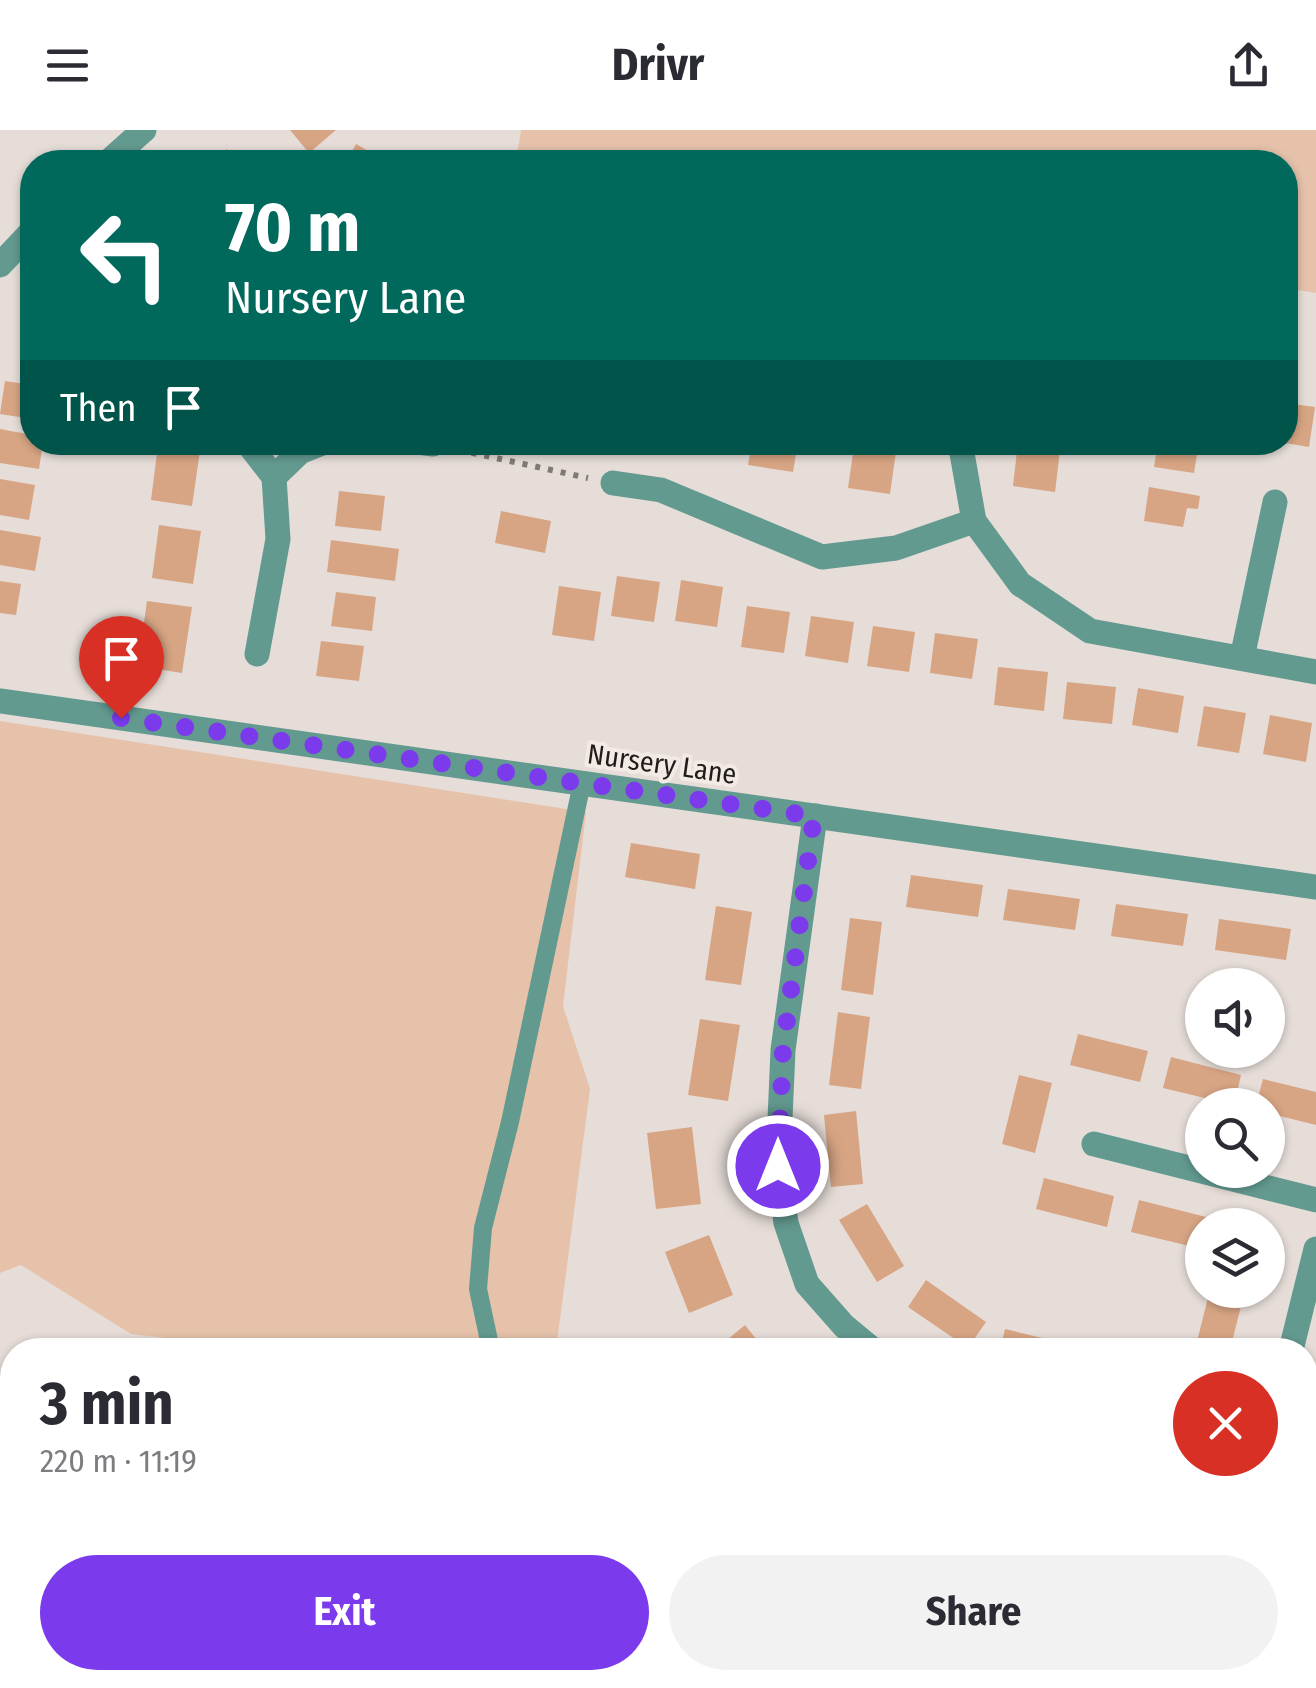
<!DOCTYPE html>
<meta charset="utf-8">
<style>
body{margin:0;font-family:"Fira Sans Condensed",sans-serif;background:#f2f2f3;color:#2b2b33;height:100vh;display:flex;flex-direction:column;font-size:38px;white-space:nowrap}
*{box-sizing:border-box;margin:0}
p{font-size:32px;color:#7c7c81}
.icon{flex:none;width:55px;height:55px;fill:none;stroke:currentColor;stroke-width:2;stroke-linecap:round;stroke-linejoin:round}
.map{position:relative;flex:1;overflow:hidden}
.details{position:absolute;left:0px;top:1208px;width:1318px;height:352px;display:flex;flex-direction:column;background:#fff;border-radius:40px 40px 0 0;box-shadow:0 2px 8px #0004}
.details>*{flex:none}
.hud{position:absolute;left:20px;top:20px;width:1278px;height:305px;border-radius:40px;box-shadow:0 2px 8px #0004;background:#00695c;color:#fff;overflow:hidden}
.tools{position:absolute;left:1185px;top:838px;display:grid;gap:20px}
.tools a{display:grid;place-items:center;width:100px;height:100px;border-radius:50%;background:#fff;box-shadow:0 2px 8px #0004;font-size:50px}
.pin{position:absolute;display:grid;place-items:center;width:85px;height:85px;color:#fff;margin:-102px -42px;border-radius:50% 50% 50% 0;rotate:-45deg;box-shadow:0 0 10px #0007}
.pin .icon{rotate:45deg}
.me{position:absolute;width:110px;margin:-55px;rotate:0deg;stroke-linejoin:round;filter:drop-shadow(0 0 8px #0008)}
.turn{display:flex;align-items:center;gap:35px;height:210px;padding:0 40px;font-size:45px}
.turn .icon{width:130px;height:130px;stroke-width:2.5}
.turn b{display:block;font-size:70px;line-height:85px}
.then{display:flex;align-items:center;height:95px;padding:0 40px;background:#0003;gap:20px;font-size:38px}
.round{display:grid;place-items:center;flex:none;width:105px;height:105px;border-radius:52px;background:#f2f2f3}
.head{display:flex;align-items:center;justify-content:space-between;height:170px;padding:0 40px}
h1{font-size:60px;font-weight:700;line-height:75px}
.button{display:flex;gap:20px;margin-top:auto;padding:20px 40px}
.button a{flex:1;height:115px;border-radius:60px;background:#7c3aed;color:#fff;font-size:40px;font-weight:700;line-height:115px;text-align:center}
.button a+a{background:#f2f2f3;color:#2b2b33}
header{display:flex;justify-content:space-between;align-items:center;height:130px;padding:0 40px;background:#fff;font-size:45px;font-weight:700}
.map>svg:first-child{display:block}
.green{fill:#e6c2ab}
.building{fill:#d7a584}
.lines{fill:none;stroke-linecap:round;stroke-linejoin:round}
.path{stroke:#807a77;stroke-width:6;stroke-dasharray:5 8;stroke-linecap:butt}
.service{stroke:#639a90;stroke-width:18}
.minor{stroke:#639a90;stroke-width:25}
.route{stroke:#7c3aed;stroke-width:18;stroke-dasharray:0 32.4}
.labels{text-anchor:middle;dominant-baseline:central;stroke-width:8;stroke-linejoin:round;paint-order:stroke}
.street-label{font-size:28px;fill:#1f1c1a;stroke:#f3eae5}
</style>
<header><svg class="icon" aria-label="menu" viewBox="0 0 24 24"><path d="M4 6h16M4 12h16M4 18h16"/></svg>Drivr<svg class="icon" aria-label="share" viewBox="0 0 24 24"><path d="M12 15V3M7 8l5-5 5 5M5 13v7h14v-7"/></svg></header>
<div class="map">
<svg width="1316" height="1558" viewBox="0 0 1316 1558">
<rect width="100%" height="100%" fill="#e6ddd8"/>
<g class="green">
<path d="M521,0H1316V163L1285,158V32H516Z"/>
<path d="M0,591L586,682L563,876L590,959L556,1220H271L131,1204L21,1135L0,1143Z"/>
<path d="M0,1281L12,1284V1532L0,1530Z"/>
<path d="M197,1548H778L776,1558H195Z"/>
<path d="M846,1548H1040L1037,1558H843Z"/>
</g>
<g class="building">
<path d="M290,0H336L309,23Z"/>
<path d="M356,14L379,27L389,32H346Z"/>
<path d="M227,19L238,32H210Z"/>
<path d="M5,251L32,255V289L0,284Z"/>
<path d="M1285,273L1315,277L1309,317L1285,313Z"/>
<path d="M0,299L32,305V312H43L39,339L0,333Z"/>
<path d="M752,312H798L793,342L748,335Z"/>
<path d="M1018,312H1061L1055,362L1013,356Z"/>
<path d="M1158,312H1199L1194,343L1154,337Z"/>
<path d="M158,315L200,321L192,376L151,370Z"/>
<path d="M854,316L896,322L890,364L848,358Z"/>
<path d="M0,349L35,355L29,390L0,385Z"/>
<path d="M1149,357L1200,366L1198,379L1187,378L1183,397L1144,391Z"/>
<path d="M339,361L385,366L381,401L335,396Z"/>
<path d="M501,381L551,391L545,423L495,413Z"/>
<path d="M159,395L201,401L193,454L152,448Z"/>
<path d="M0,400L41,407L35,441L0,435Z"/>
<path d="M331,410L399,419L395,451L327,442Z"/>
<path d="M617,446L660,452L654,492L611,486Z"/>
<path d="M681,450L723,457L717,497L675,491Z"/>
<path d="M0,451L21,454L16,485L0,483Z"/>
<path d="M559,456L601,462L594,511L552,505Z"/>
<path d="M336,462L376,467L372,501L331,496Z"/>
<path d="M147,471L192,477L182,543L138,536Z"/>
<path d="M747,476L790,482L784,523L741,517Z"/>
<path d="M811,486L854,492L848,533L805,526Z"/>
<path d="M873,496L915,502L909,542L867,536Z"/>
<path d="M935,503L978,509L972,549L930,543Z"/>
<path d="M321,511L364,516L359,551L316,546Z"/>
<path d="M998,537L1048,542L1044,581L994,575Z"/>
<path d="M1067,552L1116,557L1112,594L1063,589Z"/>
<path d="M1138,558L1184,566L1178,603L1132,595Z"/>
<path d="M1204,576L1246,583L1239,623L1197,616Z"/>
<path d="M1270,585L1312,593L1306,632L1263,624Z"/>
<path d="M631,713L700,724L695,759L625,747Z"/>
<path d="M911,745L983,755L978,787L906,777Z"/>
<path d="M1008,759L1080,769L1075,800L1003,790Z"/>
<path d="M1116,774L1188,784L1183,816L1111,806Z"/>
<path d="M716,776L752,782L741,855L705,850Z"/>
<path d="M850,788L882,792L873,865L841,860Z"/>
<path d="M1219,789L1291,799L1286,830L1215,820Z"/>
<path d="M838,882L870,887L861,959L829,955Z"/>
<path d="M700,889L740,895L728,971L688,965Z"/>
<path d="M1078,904L1148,921L1140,952L1070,935Z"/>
<path d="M1171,927L1241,945L1234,975L1163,958Z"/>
<path d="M1019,945L1052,953L1035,1023L1002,1014Z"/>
<path d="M1263,949L1316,962V995L1268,983V975H1256Z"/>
<path d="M856,981L863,1054L831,1057L824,985Z"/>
<path d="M692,997L701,1074L656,1079L647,1003Z"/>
<path d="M1044,1048L1114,1066L1107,1097L1036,1079Z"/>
<path d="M1139,1070L1210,1088L1208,1095H1202V1119L1131,1102Z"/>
<path d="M867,1074L904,1136L877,1152L839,1090Z"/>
<path d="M709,1105L733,1165L689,1183L665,1122Z"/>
<path d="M926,1150L986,1192L968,1218L908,1177Z"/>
<path d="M1210,1160H1245L1230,1220L1195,1219Z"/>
<path d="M745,1195L765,1220H715Z"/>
<path d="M1005,1199L1076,1216L1075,1220H1000Z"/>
</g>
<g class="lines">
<path class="path" d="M459,320L588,348"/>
<g class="service">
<path d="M491,1220L478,1159L483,1098L510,992L582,653"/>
<path d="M1120,1548L1130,1558"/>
</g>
<g class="minor">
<path d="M108,32L144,0"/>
<path d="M0,135L32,101"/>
<path d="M247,312L274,347L278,409L257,524"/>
<path d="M418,312L433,314"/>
<path d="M960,312L974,391L1020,454L1090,501L1316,542"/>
<path d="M274,347L300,322L325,312"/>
<path d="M613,353L661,360L822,427L896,418L974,391"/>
<path d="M1242,528L1275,372"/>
<path d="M0,571L1316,757"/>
<path d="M815,686L783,920L778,1035L786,1093L807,1154L844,1196L873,1220"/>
<path d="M1094,1014L1316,1070"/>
<path d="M1291,1220L1316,1119"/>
<path d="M1305,1361L1316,1363"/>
</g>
</g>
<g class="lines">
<path class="route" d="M121,588L814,686L783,920L778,1036"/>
</g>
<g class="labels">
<g class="street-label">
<text transform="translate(662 634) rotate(8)">Nursery Lane</text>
</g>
</g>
</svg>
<div class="tools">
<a><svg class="icon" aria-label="sound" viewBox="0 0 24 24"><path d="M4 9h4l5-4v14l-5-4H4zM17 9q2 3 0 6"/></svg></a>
<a><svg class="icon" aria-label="search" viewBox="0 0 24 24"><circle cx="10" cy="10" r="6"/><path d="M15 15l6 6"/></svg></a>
<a><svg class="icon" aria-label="layers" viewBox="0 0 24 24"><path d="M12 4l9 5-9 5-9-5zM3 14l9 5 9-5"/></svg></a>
</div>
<div class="pin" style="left:121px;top:588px;background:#d93025"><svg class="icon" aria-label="arrive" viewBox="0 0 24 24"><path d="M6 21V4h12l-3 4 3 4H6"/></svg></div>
<svg class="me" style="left:778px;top:1036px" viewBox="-20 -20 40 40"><circle r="17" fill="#7c3aed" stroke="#fff" stroke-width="3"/><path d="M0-11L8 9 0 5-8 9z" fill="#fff"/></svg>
<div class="hud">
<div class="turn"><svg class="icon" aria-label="left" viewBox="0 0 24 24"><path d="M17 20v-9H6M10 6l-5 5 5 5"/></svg><div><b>70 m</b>Nursery Lane</div></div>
<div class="then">Then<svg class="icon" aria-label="arrive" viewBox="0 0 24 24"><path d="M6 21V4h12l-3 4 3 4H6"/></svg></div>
</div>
<section class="details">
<div class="head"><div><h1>3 min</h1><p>220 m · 11:19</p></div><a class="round" style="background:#d93025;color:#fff"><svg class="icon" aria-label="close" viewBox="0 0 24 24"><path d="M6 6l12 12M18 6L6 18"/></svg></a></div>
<div class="button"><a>Exit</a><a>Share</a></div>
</section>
</div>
